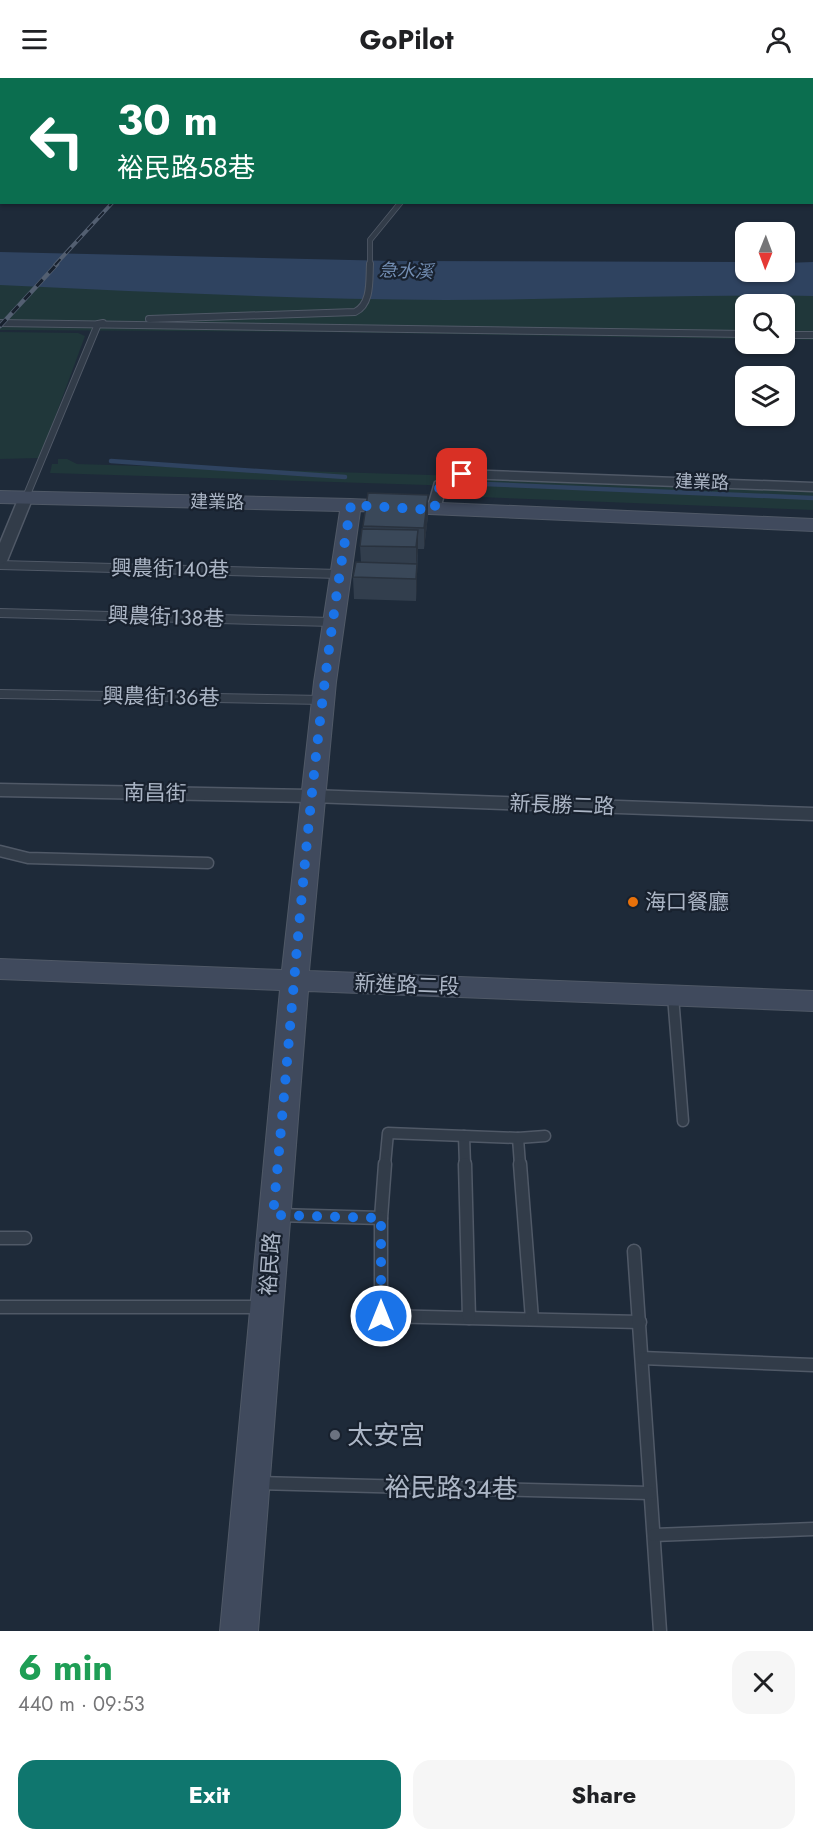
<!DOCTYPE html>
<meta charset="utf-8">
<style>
body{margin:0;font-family:Jost,"Noto Sans TC",sans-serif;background:#f6f6f6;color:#202124;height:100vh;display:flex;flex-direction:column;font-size:22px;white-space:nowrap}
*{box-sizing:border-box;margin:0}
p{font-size:20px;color:#757577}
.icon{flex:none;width:33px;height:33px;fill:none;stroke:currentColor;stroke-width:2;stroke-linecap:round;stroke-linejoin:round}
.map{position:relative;height:1553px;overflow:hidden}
.side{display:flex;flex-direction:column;background:#fff;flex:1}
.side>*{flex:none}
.guide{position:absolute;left:0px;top:0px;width:813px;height:126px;box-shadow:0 2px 4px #0004;background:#0b6e4f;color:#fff;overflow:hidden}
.needle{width:39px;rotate:181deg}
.fabs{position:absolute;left:735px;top:144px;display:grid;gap:12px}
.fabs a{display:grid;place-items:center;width:60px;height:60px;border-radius:12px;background:#fff;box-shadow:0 2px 4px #0004;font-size:30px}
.pin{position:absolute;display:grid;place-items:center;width:51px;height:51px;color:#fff;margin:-26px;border-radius:12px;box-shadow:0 3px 9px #0006}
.me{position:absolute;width:66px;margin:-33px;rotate:0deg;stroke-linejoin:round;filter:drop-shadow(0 0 4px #0008)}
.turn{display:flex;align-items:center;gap:21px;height:126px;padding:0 18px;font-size:27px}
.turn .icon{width:78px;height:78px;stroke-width:2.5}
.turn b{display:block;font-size:42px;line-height:51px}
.round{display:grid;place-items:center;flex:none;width:63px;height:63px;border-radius:18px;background:#f6f6f6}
.summary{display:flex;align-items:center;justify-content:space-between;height:102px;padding:0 18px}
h1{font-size:36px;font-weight:700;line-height:45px;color:#1e9e55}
.button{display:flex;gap:12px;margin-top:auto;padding:12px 18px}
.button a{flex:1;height:69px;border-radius:18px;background:#0f766e;color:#fff;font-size:24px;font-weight:700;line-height:69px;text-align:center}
.button a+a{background:#f6f6f6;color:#202124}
header{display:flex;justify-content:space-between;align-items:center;height:78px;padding:0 18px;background:#fff;font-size:27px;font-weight:700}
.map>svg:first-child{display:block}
.green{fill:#20373a}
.water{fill:#2f4360}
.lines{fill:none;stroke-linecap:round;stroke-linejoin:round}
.stream{stroke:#2f4360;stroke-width:4.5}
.lane-far4-casing{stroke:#505967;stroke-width:6}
.lane-far3-casing{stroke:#505967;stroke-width:8}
.lane-far2-casing{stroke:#505967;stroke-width:10}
.lane-far1-casing{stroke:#505967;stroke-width:13}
.lane-casing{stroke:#505967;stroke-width:15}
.street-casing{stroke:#505967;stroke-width:3}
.secondary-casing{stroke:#505967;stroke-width:2}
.lane-far4{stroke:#323c49;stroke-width:4.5}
.lane-far3{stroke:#323c49;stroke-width:6}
.lane-far2{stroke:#323c49;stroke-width:8}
.lane-far1{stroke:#323c49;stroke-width:10}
.lane{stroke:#323c49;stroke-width:12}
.street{fill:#323c49;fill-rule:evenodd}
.secondary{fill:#404a5d;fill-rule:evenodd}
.rail-far1-casing{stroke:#535f71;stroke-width:4}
.rail-casing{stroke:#535f71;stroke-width:4.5}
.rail-far1{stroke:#18212e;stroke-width:2;stroke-dasharray:8;stroke-linecap:butt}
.rail{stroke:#18212e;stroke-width:3;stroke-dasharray:9;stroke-linecap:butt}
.wall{fill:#323e4d}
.shaded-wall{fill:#29323e}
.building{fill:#3a4859;stroke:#29323e;stroke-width:1.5}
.route{stroke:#1a73e8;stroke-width:10;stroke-dasharray:0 18}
.food-dot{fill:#e8710a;stroke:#18212e;stroke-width:2}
.worship-dot{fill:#6b7280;stroke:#18212e;stroke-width:2}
.labels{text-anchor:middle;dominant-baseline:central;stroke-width:4.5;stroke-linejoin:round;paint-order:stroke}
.far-water-label{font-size:18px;font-style:italic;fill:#728db2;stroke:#18212e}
.far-street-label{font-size:18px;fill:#acb6c6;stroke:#18212e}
.street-label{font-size:21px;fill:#acb6c6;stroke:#18212e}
.poi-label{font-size:21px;fill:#acb6c6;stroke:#18212e;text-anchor:start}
.near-poi-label{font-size:26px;fill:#acb6c6;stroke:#18212e;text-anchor:start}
.near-street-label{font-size:26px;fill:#acb6c6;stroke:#18212e}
</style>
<header><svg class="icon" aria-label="menu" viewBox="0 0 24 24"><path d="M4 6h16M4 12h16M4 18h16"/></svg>GoPilot<svg class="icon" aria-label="person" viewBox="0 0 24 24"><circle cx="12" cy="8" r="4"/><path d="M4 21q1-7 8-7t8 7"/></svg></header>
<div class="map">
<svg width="813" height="1553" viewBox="0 0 813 1553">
<rect width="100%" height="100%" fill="#1e2a39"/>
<g class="green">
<path d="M0,0H246L266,1L2,2L0,36Z"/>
<path d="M0,194L813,216V262L785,261L784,226H746L745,261L322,254L0,252Z"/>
<path d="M0,254L78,255L85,258L40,380L0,381Z"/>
<path d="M58,381H67L77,386L813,409V432L479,419L463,416L459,408L50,395L52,386H58Z"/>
</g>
<path class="water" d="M0,174L394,183L745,184L746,194H784L785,185L813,184V218C690,216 568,222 445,222C296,221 148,214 0,207Z"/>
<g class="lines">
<g class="stream">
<path d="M111,383L345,399"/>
<path d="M484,406L813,420"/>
</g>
<g class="lane-far4-casing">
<path id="lane-far4" d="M370,187V162L401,124"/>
</g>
<g class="lane-far3-casing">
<g id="lane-far3">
<path d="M149,241L355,234C372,226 369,201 370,186"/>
<path d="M0,245L746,256"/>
<path d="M784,257H813"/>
<path d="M26,419L98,246L103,245"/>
</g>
</g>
<g class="lane-far2-casing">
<g id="lane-far2">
<path d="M0,487L339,496"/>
<path d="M0,535L332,544"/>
<path d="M0,616L323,622"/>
</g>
</g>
<g class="lane-far1-casing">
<g id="lane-far1">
<path d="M0,773L28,780L208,785"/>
<path d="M673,918L683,1043"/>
<path d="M464,1058L465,1087"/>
<path d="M518,1060L520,1087"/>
<path d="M385,1087L388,1055L518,1060L545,1058"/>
</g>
</g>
<g class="lane-casing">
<g id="lane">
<path d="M385,1086L381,1140V1238L640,1244"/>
<path d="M465,1086L469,1240"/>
<path d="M520,1086L532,1241"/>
<path d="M278,1137L381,1140"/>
<path d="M0,1160H25"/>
<path d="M634,1173L660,1553"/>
<path d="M0,1229H262"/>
<path d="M642,1280L813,1287"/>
<path d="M257,1405L650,1415"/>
<path d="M654,1457L813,1451"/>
</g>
</g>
<g class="street-casing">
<g id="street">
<path d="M462,392L813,405V413L464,400L446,409L439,435H429L427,432L435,404Z"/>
<path d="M26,415L33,419L7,483L0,487V465L19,419Z"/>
<path d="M0,706L311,712L813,730V742L311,724L0,718Z"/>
</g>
</g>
<g class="secondary-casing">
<path id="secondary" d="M0,413L351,421L813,441V453L360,433L336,604L309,893L813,913V933L308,913L258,1553H220L280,912L0,901V881L282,892L314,604L340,433L0,425Z"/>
</g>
<use href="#lane-far4" class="lane-far4"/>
<use href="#lane-far3" class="lane-far3"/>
<use href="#lane-far2" class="lane-far2"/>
<use href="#lane-far1" class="lane-far1"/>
<use href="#lane" class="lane"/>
<use href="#street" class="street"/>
<use href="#secondary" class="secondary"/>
<g class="rail-far1-casing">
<path id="rail-far1" d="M55,187L113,124"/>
</g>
<g class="rail-casing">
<path id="rail" d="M0,248L57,186"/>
</g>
<use href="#rail-far1" class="rail-far1"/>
<use href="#rail" class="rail"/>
</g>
<path class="wall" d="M428,417V438L424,471H418L416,523L354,521L353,499L361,484L360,468L363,448Z"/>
<g class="shaded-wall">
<path d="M428,417V438L424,471V450Z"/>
<path d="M418,452V473L416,491V469Z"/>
<path d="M417,486V508L416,523V501Z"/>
</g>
<g class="building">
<path d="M368,415L428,417L424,450L363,448Z"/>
<path d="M362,451L418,452L416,469L360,468Z"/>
<path d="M356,484L417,486L416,501L353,499Z"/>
</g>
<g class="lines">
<path class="route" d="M381,1238V1140L273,1137C296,900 310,662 351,427L434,432L440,407L462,396"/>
</g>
<circle class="food-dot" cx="633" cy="824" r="6"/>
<circle class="worship-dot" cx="335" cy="1357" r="6"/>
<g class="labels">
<g class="far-water-label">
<text transform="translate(406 193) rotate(2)">急水溪</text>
</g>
<g class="far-street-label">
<text transform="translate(702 404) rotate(2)">建業路</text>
<text transform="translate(217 424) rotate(1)">建業路</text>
</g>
<g class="street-label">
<text transform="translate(170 491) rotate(1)">興農街140巷</text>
<text transform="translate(166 539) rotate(2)">興農街138巷</text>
<text transform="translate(161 619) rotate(1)">興農街136巷</text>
<text transform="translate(155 715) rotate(1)">南昌街</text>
<text transform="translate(562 727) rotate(2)">新長勝二路</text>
<text transform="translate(407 907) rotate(2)">新進路二段</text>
<text transform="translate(270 1186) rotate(-86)">裕民路</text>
</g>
<g class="poi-label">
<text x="645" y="824">海口餐廳</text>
</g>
<g class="near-poi-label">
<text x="347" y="1357">太安宮</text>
</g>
<g class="near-street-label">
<text transform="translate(451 1410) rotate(1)">裕民路34巷</text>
</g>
</g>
</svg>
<div class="fabs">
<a><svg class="needle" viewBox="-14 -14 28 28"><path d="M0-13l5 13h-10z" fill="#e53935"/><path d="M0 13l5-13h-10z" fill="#757577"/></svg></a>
<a><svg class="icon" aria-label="search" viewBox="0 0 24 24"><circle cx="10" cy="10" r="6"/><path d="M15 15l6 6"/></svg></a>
<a><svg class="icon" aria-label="layers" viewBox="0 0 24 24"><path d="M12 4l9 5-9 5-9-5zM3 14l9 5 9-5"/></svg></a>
</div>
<div class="pin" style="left:462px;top:396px;background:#d93025"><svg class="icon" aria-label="arrive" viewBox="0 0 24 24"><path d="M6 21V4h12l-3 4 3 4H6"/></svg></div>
<svg class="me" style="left:381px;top:1238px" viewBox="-20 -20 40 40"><circle r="17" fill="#1a73e8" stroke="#fff" stroke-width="3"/><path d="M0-11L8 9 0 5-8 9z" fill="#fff"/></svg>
<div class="guide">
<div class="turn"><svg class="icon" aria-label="left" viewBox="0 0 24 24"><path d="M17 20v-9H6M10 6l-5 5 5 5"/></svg><div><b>30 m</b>裕民路58巷</div></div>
</div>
</div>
<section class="side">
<div class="summary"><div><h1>6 min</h1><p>440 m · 09:53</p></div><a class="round"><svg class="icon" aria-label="close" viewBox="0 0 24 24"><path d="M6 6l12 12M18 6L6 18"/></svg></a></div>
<div class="button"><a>Exit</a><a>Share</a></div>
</section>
